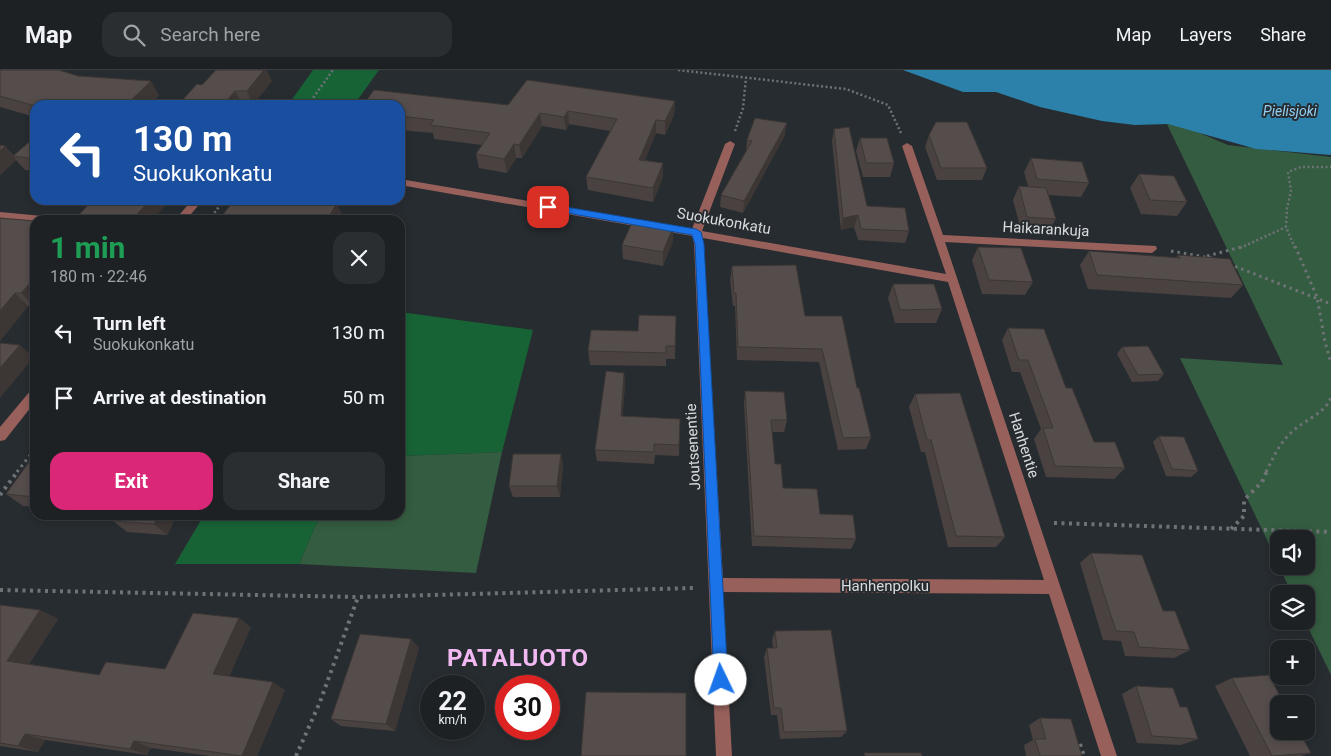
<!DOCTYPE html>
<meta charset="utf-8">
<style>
body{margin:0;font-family:Roboto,sans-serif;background:#2a2e31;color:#f1f3f6;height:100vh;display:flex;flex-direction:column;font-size:19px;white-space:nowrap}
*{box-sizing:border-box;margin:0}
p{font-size:16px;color:#a0a3a6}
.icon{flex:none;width:28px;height:28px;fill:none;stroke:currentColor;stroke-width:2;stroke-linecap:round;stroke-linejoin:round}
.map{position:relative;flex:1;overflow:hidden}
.side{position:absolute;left:30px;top:145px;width:375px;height:305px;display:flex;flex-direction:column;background:#1d2124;border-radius:15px;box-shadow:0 2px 8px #0003,0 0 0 1px #3b3e41}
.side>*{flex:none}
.top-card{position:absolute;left:30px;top:30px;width:375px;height:105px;border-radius:15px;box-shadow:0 2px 8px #0003,0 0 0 1px #3b3e41;background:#1a4fa0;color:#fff;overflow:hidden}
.controls{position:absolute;left:1270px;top:460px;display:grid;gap:10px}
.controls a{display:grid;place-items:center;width:45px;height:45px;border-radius:10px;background:#1d2124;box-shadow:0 2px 8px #0003,0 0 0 1px #3b3e41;font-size:25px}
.speed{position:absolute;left:420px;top:605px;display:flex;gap:10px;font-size:25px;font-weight:700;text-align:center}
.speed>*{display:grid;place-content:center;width:65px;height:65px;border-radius:50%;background:#1d2124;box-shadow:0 2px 8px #0003,0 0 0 1px #3b3e41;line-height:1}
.speed small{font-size:12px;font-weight:400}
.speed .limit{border:8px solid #d22;background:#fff;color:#111}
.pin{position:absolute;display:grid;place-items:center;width:42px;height:42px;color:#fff;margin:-21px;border-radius:10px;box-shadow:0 2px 8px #0006}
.me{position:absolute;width:55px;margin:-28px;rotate:357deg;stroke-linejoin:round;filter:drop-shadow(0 0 4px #0008)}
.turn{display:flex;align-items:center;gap:18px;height:105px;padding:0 20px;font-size:22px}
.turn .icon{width:65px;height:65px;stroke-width:2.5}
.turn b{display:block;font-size:35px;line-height:42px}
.round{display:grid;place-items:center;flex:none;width:52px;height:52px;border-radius:15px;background:#2a2e31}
.summary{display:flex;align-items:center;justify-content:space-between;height:85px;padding:0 20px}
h1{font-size:30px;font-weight:700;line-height:38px;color:#1e9e55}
.button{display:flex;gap:10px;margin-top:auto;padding:10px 20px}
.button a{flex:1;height:58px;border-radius:15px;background:#db2777;color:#fff;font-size:20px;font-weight:700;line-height:58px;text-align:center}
.button a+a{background:#2a2e31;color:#f1f3f6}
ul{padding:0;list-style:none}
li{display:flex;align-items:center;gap:15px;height:65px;padding:0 20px}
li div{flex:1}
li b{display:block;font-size:19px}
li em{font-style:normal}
header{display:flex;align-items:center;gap:30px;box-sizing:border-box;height:70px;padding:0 25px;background:#1d2124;border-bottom:1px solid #3b3e41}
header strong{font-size:24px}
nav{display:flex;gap:28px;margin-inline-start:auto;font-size:18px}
.search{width:350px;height:45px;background:#2a2e31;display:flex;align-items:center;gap:12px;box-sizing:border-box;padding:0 18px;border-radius:15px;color:#a0a3a6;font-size:19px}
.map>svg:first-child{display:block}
.green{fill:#345c40}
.forest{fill:#186336}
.water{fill:#2c81ab}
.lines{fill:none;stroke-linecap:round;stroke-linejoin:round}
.path-far2{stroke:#6e7376;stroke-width:2.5;stroke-dasharray:2 2.5;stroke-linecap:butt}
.path-far1{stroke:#6e7376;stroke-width:3;stroke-dasharray:2.5 4;stroke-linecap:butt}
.path{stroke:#6e7376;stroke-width:4;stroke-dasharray:3 4.5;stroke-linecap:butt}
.minor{fill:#97605b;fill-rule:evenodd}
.wall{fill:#494240}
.shaded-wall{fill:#3c3634}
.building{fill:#554d4b;stroke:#3c3634}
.route{fill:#1a73e8;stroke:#114b97}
.labels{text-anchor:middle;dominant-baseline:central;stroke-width:4;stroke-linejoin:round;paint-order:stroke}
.far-water-label{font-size:14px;font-style:italic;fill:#93cff3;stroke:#272c30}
.street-label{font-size:15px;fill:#d8dbde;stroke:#272c30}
.near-district-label{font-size:24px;font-weight:bold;letter-spacing:1px;fill:#f1b8f2;stroke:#272c30}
</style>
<header>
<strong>Map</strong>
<div class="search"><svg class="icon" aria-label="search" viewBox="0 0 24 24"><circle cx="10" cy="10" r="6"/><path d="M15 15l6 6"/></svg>Search here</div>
<nav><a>Map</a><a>Layers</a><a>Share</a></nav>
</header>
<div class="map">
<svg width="1331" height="686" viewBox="0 0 1331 686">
<rect width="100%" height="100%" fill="#272c30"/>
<g class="green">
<path d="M1164,48L1228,75L1331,87V605L1305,551L1306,524H1292L1279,496H1306V469H1279V495L1180,288L1283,295Z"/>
<path d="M502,382L476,503L299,494L320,445H400V386Z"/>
</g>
<g class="forest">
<path d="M313,0H379L354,35H288Z"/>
<path d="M400,242L533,260L502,382L400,386Z"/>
<path d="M204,445H320L299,494H175Z"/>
</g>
<path class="water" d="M903,0H1331V85L1256,79L1168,54L1135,55L1102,51L1040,37L996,22H963Z"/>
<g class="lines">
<g class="path-far2">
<path d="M678,0L846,19L888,35L901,63"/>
<path d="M308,35L333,0"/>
<path d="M735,61L743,38L746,8"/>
<path d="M209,150L224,130"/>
<path d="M1240,178L1286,157"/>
<path d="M1295,178L1286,157L1287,138L1291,121L1288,102L1301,97H1331"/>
</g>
<g class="path-far1">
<path d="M1295,176L1317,227L1325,272L1331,293"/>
<path d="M1171,181L1216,189"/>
<path d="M1207,186L1245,176"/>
<path d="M1229,194L1331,234"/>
<path d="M17,402L35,379"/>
<path d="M1266,402C1274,386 1280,372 1294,360C1305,350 1327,342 1331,327"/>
</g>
<g class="path">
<path d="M0,425L18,401"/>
<path d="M1054,453L1331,462"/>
<path d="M1231,459L1244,446V430L1262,412L1267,401"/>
<path d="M0,520L358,527L694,518"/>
<path d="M1080,674L1084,686"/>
<path d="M296,686L320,632L358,527"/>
</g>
<g class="minor">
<path d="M730,71L735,74L702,161L946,204L902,76L907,73L912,76L943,165L1156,176L1157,179L1152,183L945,172L1117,686H1101L1049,524L723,522L732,686H716L694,173L692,166L400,115V109L692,159L725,74ZM703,168L948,212L1044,510L723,508Z"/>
<path d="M192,130H203L186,150H175Z"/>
<path d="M0,142L53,147L58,150H35V152L0,148Z"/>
<path d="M35,318V332L5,370L0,371V357L31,320Z"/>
</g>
</g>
<g class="wall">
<path d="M0,0L78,6L159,25L149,35H35V47L0,37Z"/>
<path d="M272,11L253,35L242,34L241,35H178L202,15Z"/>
<path d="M675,31L674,45L665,65L656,63L645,90L663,93V107L653,132L588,120L586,107L610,61L569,54L566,60L542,56L522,88H516L507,103L479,98L476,84L482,75L434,69L433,63L400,60V35H508Z"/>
<path d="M834,59L867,136L909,161L905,173L858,170L854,157L841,160L832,71Z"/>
<path d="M785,65L743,143L720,137L721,125L746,81L747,70Z"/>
<path d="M929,65L987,98L982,110H937L925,77Z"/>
<path d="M35,67V101L25,100L16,90L0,105L5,76L14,86Z"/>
<path d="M860,68L894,93L890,107H863L856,81Z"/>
<path d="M1031,88L1089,113L1081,127L1048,125L1056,149L1048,162L1021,160L1013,130L1019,116H1028L1024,102Z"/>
<path d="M1139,104L1187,132L1177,146L1141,144L1130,118Z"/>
<path d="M0,148L34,236H28L0,271Z"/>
<path d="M673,171L663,196L623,189L622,175Z"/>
<path d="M978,177L1033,212L1025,225L982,224L972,190Z"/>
<path d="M1089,181L1176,188L1178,185L1243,215L1231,228L1088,219L1080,195Z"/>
<path d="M732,196L805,246L857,318L871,367L866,379L838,380L819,292L737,290L735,236H733L730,210Z"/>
<path d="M893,214L942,239L936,253H895L888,228Z"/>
<path d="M676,246L675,289H666V296L590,295L588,281Z"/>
<path d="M1008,258L1066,318L1094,372L1125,398L1114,409L1046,407L1034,369L1041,359L1020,302H1012L1002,270Z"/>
<path d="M1122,277L1164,304L1158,311L1132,312L1117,284Z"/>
<path d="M624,303L625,315L622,346L680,349L679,386L655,385L654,394L597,391L595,380Z"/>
<path d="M745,321L787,350L784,362H772L775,394L783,418L856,469L851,479L752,476L744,333Z"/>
<path d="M915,324L1005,467L996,477H948L925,382H921L909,337Z"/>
<path d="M1159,366L1198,401L1191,407L1166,406L1153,372Z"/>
<path d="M35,384V437L23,436L6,424Z"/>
<path d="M561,384L563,396L560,427H513L509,416Z"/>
<path d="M177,445L167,465L127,462L113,451Z"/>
<path d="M1091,483L1163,541L1190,580L1174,588L1125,586L1121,571L1103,570L1080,493Z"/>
<path d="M0,535L40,540L58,549L29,594L99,605L165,599L251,557L229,606L285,620L257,686H210L151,678L147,685L45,670L38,682L0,676Z"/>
<path d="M775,561L847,661L841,667L780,669L777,645H771L764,587L767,578H773L772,570Z"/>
<path d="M411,569L419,578L395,661L341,656L331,649Z"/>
<path d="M1232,608L1311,683L1300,686H1250L1215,616Z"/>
<path d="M1136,616L1180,637L1198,669L1181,675L1137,673L1122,624Z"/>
<path d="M1040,648L1082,686H1026L1024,675L1033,670L1029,655Z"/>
</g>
<g class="shaded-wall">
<path d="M264,0H267L272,11L253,35L247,21Z"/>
<path d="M151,11L159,25L149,35H126Z"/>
<path d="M235,21L242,34L241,35H223Z"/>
<path d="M675,31L674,45L665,65V51Z"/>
<path d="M568,41L569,54L566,60L564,47Z"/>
<path d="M540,43L542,56L522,88L519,75Z"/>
<path d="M656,50V63L639,103V90Z"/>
<path d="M787,53L785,65L743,143L744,131Z"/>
<path d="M514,74L516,88L507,103L504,89Z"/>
<path d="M5,76L16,90L0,105V81Z"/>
<path d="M663,93V107L653,132V118Z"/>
<path d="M150,130H170L153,150H132Z"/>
<path d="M311,130H324L316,143Z"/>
<path d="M337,133L342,145L339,150H327Z"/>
<path d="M858,145L854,157L841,160L843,148Z"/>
<path d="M673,157V171L663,196V182Z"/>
<path d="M35,208V235L34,236L21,223Z"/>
<path d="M15,223L28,236L0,271V241Z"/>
<path d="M20,275L34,287L0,328V298Z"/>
<path d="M624,303L625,315L622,357L621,346Z"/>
<path d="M561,384L563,396L560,427L557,416Z"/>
<path d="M158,445H177L167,465L154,454Z"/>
<path d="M40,540L58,549L26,599L7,591Z"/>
<path d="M239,548L251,557L227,612L213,604Z"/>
<path d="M411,569L419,578L395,661L386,654Z"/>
<path d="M273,612L285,620L257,686H242Z"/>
<path d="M25,664L45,670L38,682L18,676Z"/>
<path d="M134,671L151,678L147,685L130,679Z"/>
</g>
<g class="building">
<path d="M0,0H59L78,6L151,11L126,35H35V36L0,26Z"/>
<path d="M216,0H264L247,21H235L223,35H178L197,14L202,15Z"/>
<path d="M527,10L675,31L665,51L656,50L639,90L663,93L653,118L586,107L617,49L568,41L564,47L540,43L519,75L514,74L504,89L476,84L490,63L430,55L434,50L400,46V35H363L374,20L508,35Z"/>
<path d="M755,48L787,53L744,131L721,125L752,71L747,70Z"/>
<path d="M936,52H967L987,98H941L929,65Z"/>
<path d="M849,57L867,136L905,138L909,161L861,159L858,145L843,148L834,59Z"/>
<path d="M35,67V89L13,86Z"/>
<path d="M860,68H887L894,93H866Z"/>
<path d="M0,75L5,76L0,81Z"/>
<path d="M1031,88L1082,92L1089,113L1037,109Z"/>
<path d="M1139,104L1174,106L1187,132L1150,130Z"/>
<path d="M1019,116L1046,118L1056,149L1027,147Z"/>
<path d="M93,130H150L132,150H74Z"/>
<path d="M234,130H311L310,131L337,133L327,150H219Z"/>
<path d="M0,148L35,151V208L21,223H15L0,241Z"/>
<path d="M633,150L673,157L663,182L622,175Z"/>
<path d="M978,177L1021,178L1033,212L989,210Z"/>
<path d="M1089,181L1180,188L1178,185L1230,189L1243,215L1097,205Z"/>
<path d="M796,195L805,246H842L857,318H859L871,367L843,368L822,279L738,277L736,223H734L732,196Z"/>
<path d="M893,214H934L942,239L900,240Z"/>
<path d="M639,245L676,246L675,276H666V283L588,281L591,260L638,261Z"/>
<path d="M1008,258L1044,259L1066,318H1072L1094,372H1115L1125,398L1055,396L1043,358H1053L1028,290H1019Z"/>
<path d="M0,273L20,275L0,298Z"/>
<path d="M1148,276L1164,304L1138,305L1122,277Z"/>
<path d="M606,301L624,303L621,346L680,349L679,375L654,374V382L595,380Z"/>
<path d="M745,321L784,322L787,350H771L775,394H781L783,418L817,419L820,444L853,445L856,469L754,466Z"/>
<path d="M960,323L1005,467L956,466L931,370H927L915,324Z"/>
<path d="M1159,366L1184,367L1198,401L1172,399Z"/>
<path d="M35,384V427L6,424Z"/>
<path d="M513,384H561L557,416H509Z"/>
<path d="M116,445H158L154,454L113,451Z"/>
<path d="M1091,483L1142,485L1163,541H1175L1190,580L1139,577L1134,562L1116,561Z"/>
<path d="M0,535L40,540L7,591L99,605L106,592L165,599L193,543L239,548L213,604L273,612L242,686L134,671L130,679L25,664L18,676L0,673Z"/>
<path d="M831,560L847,661L784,662L781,638H774L767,578H777L775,561Z"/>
<path d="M360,564L411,569L386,654L331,649Z"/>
<path d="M1269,605L1284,634H1279V661H1299L1311,683L1272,686L1232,608Z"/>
<path d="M1136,616L1173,618L1180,637H1187L1198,669L1152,666Z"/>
<path d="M586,622L686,623V686H581Z"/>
<path d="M1040,648L1071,649L1082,686H1040L1035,669H1046Z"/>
<path d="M864,683H921L922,686H865Z"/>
</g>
<path class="route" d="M548,134L696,159L701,162L704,174L728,610L726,615L721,617L716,615L714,610L695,174L692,165L544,139V135Z"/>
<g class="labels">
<g class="far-water-label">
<text x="1290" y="41">Pielisjoki</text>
</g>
<g class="street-label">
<text transform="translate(724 151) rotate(10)">Suokukonkatu</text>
<text transform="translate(1046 159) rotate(3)">Haikarankuja</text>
<text transform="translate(1024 375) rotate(72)">Hanhentie</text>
<text transform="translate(693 377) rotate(-93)">Joutsenentie</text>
<text x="885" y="516">Hanhenpolku</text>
</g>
<g class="near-district-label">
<text x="518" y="588">PATALUOTO</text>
</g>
</g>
</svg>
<div class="controls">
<a><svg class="icon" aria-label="sound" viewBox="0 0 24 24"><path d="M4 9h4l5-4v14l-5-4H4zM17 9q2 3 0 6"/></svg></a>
<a><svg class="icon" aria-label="layers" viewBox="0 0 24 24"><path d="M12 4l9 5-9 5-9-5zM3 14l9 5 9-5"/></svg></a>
<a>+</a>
<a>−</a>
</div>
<div class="speed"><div>22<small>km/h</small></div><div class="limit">30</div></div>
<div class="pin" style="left:548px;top:137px;background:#d93025"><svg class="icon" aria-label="arrive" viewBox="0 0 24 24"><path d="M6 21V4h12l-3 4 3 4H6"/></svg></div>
<svg class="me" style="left:721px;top:610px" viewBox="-20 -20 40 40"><circle r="19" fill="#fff"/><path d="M0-13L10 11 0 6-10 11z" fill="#1a73e8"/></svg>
<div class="top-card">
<div class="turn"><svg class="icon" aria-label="left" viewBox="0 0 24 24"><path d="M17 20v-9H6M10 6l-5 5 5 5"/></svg><div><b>130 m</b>Suokukonkatu</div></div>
</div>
<section class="side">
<div class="summary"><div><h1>1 min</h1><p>180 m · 22:46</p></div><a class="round"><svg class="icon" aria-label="close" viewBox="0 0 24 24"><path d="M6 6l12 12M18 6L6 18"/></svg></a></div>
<ul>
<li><svg class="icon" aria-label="left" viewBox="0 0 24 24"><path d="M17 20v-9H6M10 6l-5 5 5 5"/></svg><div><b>Turn left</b><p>Suokukonkatu</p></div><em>130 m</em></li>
<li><svg class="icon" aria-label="arrive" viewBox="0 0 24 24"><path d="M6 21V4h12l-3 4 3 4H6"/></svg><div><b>Arrive at destination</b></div><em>50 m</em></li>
</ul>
<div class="button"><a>Exit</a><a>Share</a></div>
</section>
</div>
